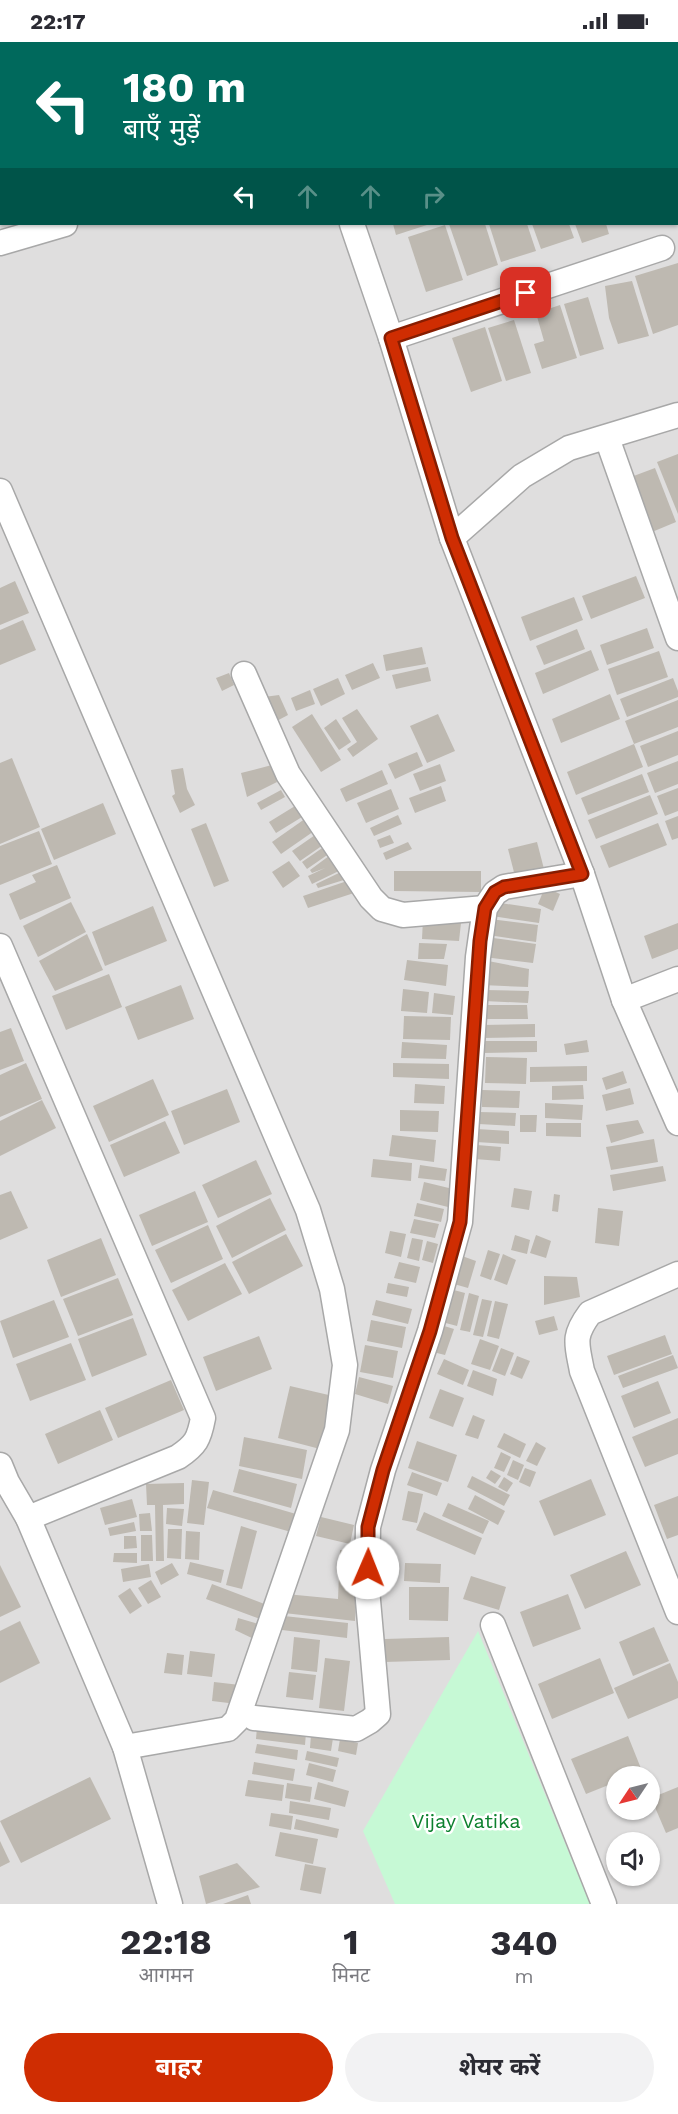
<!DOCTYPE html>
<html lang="hi">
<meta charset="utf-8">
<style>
body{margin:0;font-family:"Work Sans","Noto Sans Devanagari",sans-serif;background:#f2f2f3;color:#2b2b33;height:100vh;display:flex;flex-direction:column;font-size:22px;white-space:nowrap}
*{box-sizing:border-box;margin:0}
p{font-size:20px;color:#7c7c81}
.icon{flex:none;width:33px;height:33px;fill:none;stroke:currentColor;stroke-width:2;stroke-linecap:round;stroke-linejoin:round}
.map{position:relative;height:1862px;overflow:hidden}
.panel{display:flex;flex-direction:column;background:#fff;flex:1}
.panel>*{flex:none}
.hud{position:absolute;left:0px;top:0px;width:678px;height:183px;box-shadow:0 2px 4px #0004;background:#00695c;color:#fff;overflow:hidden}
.needle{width:39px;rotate:235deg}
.buttons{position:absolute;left:606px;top:1724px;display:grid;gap:12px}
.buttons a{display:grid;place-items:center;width:54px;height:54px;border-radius:50%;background:#fff;box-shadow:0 2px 4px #0004;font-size:30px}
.pin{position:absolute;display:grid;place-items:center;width:51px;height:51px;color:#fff;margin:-26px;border-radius:12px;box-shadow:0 3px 9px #0006}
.me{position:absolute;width:66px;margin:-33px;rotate:1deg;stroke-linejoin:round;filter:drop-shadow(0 0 4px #0008)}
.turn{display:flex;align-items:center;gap:21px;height:126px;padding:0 24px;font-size:27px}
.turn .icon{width:78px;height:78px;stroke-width:2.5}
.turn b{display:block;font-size:42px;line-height:51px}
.lanes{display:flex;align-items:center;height:57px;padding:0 24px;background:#0003;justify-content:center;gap:30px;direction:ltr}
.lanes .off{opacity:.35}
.eta{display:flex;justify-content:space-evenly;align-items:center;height:102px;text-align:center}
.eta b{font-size:36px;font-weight:700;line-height:42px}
.action{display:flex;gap:12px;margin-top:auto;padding:12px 24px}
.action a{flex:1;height:69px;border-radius:36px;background:#cf2d02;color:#fff;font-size:24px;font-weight:700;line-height:69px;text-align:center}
.action a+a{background:#f2f2f3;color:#2b2b33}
.status{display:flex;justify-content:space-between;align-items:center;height:42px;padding:0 30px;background:#fff;direction:ltr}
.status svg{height:16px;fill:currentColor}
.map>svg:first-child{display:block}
.residential{fill:#dfdede;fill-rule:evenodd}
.park{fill:#c6f9d5}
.building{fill:#beb9b1}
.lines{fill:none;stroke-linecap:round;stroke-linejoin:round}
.street-casing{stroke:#a8a8a8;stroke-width:27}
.street{stroke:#fff;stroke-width:24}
.route-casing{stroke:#871d01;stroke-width:15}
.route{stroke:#cf2d02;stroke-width:10}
.labels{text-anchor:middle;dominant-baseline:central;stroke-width:5;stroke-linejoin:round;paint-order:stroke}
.park-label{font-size:20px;fill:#0d802e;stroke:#fff}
</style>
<div class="status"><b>22:17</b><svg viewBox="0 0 49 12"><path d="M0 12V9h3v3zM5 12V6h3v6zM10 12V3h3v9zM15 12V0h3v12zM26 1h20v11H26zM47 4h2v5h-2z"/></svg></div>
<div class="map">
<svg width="678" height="1862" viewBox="0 0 678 1862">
<rect width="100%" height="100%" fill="#f1f0e7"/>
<path class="residential" d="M0,0H678V1862H0ZM2,2H676V182H2ZM616,1734H650V1767H616ZM616,1800H650V1833H616Z"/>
<path class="park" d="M478,1589L590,1862H395L363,1789Z"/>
<g class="building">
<path d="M393,182H430L396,193Z"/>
<path d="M449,182H485L498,223L467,234Z"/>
<path d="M489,182H527L536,209L501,220Z"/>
<path d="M532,182H569L574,196L541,207Z"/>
<path d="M575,182H606L609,192L582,201Z"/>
<path d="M445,183L463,238L426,250L408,195Z"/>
<path d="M678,221V283L653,292L635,234Z"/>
<path d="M632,239L649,294L618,302L609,276L605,244Z"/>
<path d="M588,255L604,307L580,314L564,262Z"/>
<path d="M560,263L577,316L542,327L534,302L544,299L536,271Z"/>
<path d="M514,278L531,331L506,339L488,286Z"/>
<path d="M485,285L502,339L471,350L452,296Z"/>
<path d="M678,412V472L657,420Z"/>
<path d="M655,426L676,480L652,490L631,435Z"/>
<path d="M636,534L645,556L591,577L582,554Z"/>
<path d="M15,539L29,571L0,583V546Z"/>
<path d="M574,555L583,578L530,599L521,575Z"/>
<path d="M23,578L36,608L0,623V588Z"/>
<path d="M647,586L654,606L607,623L600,603Z"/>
<path d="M577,587L585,607L544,623L536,604Z"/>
<path d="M422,605L426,622L386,629L383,613Z"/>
<path d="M591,608L599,628L543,652L535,631Z"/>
<path d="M659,609L668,635L617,653L608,627Z"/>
<path d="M373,621L380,636L352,648L345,633Z"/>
<path d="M428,625L431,639L396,647L392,633Z"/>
<path d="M229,631L234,643L222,649L216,636Z"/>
<path d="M338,636L345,652L321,664L313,647Z"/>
<path d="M673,636L678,649V655L627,675L620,657Z"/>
<path d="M310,648L315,662L296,669L291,656Z"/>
<path d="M610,652L620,677L561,701L552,677Z"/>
<path d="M279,653L288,673L271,682L264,655Z"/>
<path d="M678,658V685L634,702L625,679Z"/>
<path d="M357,667L378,697L353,715L347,707L357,700L342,676Z"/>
<path d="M312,672L341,718L321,730L292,685Z"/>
<path d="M438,672L455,709L427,721L410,684Z"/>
<path d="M336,677L351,700L339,708L324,686Z"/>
<path d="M678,689V713L648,725L640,704Z"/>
<path d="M634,702L643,725L576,753L567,730Z"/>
<path d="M417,710L423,724L395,737L388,722Z"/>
<path d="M12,716L40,785L0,802V721Z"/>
<path d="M678,719V742L655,751L647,731Z"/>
<path d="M440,722L446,739L420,749L413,732Z"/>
<path d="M272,723L277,740L247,755L241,731Z"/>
<path d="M183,726L187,747L195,763L180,771L172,754L175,752L171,728Z"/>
<path d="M382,728L388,742L346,760L340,747Z"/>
<path d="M642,732L649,750L588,773L581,756Z"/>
<path d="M441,744L446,759L415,771L409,756Z"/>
<path d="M678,746V769L665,774L657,754Z"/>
<path d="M391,747L399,767L366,781L357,761Z"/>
<path d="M281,748L285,755L261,768L257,761Z"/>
<path d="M650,753L658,772L596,797L588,778Z"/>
<path d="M103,761L116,792L54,818L41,787Z"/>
<path d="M295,764L302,775L276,791L269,780Z"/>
<path d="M398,773L402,782L374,794L370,786Z"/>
<path d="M309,774L317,787L281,812L272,800Z"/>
<path d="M678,774V796L672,798L665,779Z"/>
<path d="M206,781L229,839L214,845L191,787Z"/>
<path d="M658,781L667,803L609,826L600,804Z"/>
<path d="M39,789L52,822L0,843V804Z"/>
<path d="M318,791L326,801L300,819L292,809Z"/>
<path d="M390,793L394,801L380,806L377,798Z"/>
<path d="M408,800L412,807L386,818L383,811Z"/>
<path d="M537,800L544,827L515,834L508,807Z"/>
<path d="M328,802L333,809L307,827L302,820Z"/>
<path d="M333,811L343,827L312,842L308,834L325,826L312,831L310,828Z"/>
<path d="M289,819L300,834L283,846L272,830Z"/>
<path d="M57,823L71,856L20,878L9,852L36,840L32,833Z"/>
<path d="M343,829L347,837L318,846L316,842Z"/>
<path d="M394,829H481V850L394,849Z"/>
<path d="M350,838L354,851L308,866L303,854Z"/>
<path d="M545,845L560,852L553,869L538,862Z"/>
<path d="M71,860L86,890L38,915L23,884Z"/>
<path d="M494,860L541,867L539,881L492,874Z"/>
<path d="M153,864L167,899L105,924L92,890Z"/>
<path d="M423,877L461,881L459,899L422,897Z"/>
<path d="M490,877L538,883L536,900L488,893Z"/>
<path d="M678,881V907L652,917L644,894Z"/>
<path d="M87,892L103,928L55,949L39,919Z"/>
<path d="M486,895L536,902L533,921L484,915Z"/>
<path d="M419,901L447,902L444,917H418Z"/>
<path d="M407,918L448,923L446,944L404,938Z"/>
<path d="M483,918L529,927L528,945L482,943Z"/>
<path d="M109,932L122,965L66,988L52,954Z"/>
<path d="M181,943L194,977L138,998L125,965Z"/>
<path d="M403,947L429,950L427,971L401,969Z"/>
<path d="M484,948L529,949L528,961L484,959Z"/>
<path d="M434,951L455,954L453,973L432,971Z"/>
<path d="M481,963H527L528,977H482Z"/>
<path d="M404,974L451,975L450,998L403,997Z"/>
<path d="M535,982V995L483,996L482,983Z"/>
<path d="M11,986L24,1019L0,1028V990Z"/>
<path d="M587,998L589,1010L566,1013L564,1002Z"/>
<path d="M482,999H537V1010L482,1011Z"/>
<path d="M402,1000L447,1003L446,1017L401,1016Z"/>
<path d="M486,1015L527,1016L526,1042L485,1041Z"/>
<path d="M26,1021L42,1057L0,1075V1033Z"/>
<path d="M393,1021L449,1022V1037L393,1035Z"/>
<path d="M587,1024V1039L530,1040V1025Z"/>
<path d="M623,1029L627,1041L606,1048L602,1036Z"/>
<path d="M153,1037L169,1073L109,1100L93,1064Z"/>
<path d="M415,1042L445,1044L444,1062L414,1061Z"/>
<path d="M583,1043L584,1057L552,1058V1044Z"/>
<path d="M630,1046L634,1062L606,1069L602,1053Z"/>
<path d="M227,1047L240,1080L184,1103L171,1069Z"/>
<path d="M482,1048L520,1049L519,1066L482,1065Z"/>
<path d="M42,1058L56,1086L0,1114V1079Z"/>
<path d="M545,1061L583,1063L582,1078L545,1076Z"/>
<path d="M400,1068L439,1069L438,1090L400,1089Z"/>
<path d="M479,1070L516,1071L515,1084L479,1082Z"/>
<path d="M520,1073H537L536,1090H520Z"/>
<path d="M638,1078L644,1091L611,1101L606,1083Z"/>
<path d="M165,1079L180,1111L124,1135L110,1103Z"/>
<path d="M546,1081H581V1095L546,1094Z"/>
<path d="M477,1087L509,1089V1102L476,1100Z"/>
<path d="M392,1093L436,1098L434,1120L389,1114Z"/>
<path d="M654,1097L658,1120L611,1128L606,1105Z"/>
<path d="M477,1103L501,1105L500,1119L475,1117Z"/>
<path d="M373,1117L412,1121L411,1139L371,1135Z"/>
<path d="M256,1118L272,1152L218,1176L202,1143Z"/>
<path d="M420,1123L447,1127L445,1139L418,1136Z"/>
<path d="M663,1124L666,1139L613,1149L610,1133Z"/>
<path d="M424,1140L453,1147L448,1165L420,1158Z"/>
<path d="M514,1146L532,1149L529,1168L511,1165Z"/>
<path d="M11,1149L28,1186L0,1198V1153Z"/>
<path d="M195,1149L208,1180L152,1204L139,1173Z"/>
<path d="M554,1152L560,1153L558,1170L552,1169Z"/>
<path d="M270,1156L286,1188L232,1216L216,1184Z"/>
<path d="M417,1161L444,1167L441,1180L414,1174Z"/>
<path d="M598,1166L623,1169L619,1204L595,1201Z"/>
<path d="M414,1177L439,1182L435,1196L410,1191Z"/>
<path d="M208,1183L223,1217L171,1241L155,1208Z"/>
<path d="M390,1189L406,1192L401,1215L385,1211Z"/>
<path d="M286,1192L303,1224L249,1252L232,1220Z"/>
<path d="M515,1193L530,1198L527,1212L511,1208Z"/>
<path d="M536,1193L551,1199L546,1216L530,1211Z"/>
<path d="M101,1196L116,1233L61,1255L47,1218Z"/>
<path d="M412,1196L423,1198L419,1219L407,1216Z"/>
<path d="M427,1199L438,1202L433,1221L422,1218Z"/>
<path d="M488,1208L500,1212L491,1238L480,1234Z"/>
<path d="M503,1212L516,1218L507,1243L494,1238Z"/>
<path d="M462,1214L476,1219L468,1246L454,1242Z"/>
<path d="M399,1220L420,1225L416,1241L394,1236Z"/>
<path d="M225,1221L242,1252L188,1279L172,1248Z"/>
<path d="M544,1234L577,1235L580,1255L544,1263Z"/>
<path d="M118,1236L133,1273L78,1294L63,1257Z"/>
<path d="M388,1241L409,1245L407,1255L386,1251Z"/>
<path d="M450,1247L465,1251L457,1284L442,1280Z"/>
<path d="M469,1251L479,1254L470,1290L460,1288Z"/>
<path d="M482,1257L492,1259L483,1295L473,1293Z"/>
<path d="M54,1258L69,1295L13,1316L0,1279Z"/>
<path d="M376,1258L412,1267L408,1282L372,1273Z"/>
<path d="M495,1259L508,1262L499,1297L487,1294Z"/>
<path d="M554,1274L558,1288L539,1293L535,1279Z"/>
<path d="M133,1276L147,1313L92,1335L78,1297Z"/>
<path d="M371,1278L406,1285L402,1306L367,1299Z"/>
<path d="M441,1283L454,1287L445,1313L433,1310Z"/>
<path d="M665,1293L672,1312L614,1333L607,1314Z"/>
<path d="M259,1294L272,1327L216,1349L203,1315Z"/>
<path d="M480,1297L499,1304L490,1328L471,1322Z"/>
<path d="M71,1301L86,1338L30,1359L16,1322Z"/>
<path d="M365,1303L398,1309L393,1336L360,1330Z"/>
<path d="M501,1306L514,1311L505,1334L492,1329Z"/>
<path d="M673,1313L678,1326L623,1346L618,1334Z"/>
<path d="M517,1314L530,1319L522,1337L510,1332Z"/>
<path d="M444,1317L469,1328L463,1343L437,1332Z"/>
<path d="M473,1328L497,1337L493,1354L467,1344Z"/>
<path d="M359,1335L393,1344L388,1362L355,1352Z"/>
<path d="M171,1338L184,1368L118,1396L105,1366Z"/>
<path d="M658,1339L671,1371L634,1386L621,1354Z"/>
<path d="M290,1344L333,1354L320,1407L278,1396Z"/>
<path d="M440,1347L464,1356L453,1385L429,1376Z"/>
<path d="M100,1368L113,1398L58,1422L45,1392Z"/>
<path d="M473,1373L485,1378L478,1397L465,1393Z"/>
<path d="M678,1376V1412L645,1425L632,1395Z"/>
<path d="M504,1391L526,1402L520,1416L497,1405Z"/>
<path d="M244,1395L307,1408L302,1437L239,1424Z"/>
<path d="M417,1399L457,1413L448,1440L408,1426Z"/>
<path d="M536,1400L546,1406L537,1424L526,1419Z"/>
<path d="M501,1410L511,1415L504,1430L494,1426Z"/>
<path d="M513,1418L524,1423L518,1438L507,1433Z"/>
<path d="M525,1426L536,1430L530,1445L519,1440Z"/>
<path d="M239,1427L297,1442L291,1466L233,1450Z"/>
<path d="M491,1428L501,1434L495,1442L486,1436Z"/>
<path d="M412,1430L442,1441L437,1454L407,1443Z"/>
<path d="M472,1434L510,1453L504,1464L467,1445Z"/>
<path d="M504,1435L513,1441L507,1450L498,1445Z"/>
<path d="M591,1437L606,1473L554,1494L539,1459Z"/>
<path d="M192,1438L209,1440L204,1483L187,1481Z"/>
<path d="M184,1441V1462L163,1463L164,1519H156L155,1463H147L146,1442Z"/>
<path d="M213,1448L296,1472L291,1490L207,1466Z"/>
<path d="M408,1449L423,1452L417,1481L402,1478Z"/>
<path d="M475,1453L505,1469L498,1483L468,1467Z"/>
<path d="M678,1454V1493L667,1497L654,1463Z"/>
<path d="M132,1457L137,1475L105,1483L100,1466Z"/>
<path d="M448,1461L489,1479L483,1492L442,1474Z"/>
<path d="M167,1466L184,1467L182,1484L166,1482Z"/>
<path d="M424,1470L482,1496L475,1513L416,1488Z"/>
<path d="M150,1471L152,1489H140L139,1472Z"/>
<path d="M321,1475L354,1483L350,1502L316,1494Z"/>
<path d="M134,1480L136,1489L110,1494L108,1486Z"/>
<path d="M241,1484L257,1489L242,1547L226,1543Z"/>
<path d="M168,1487H182L181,1517L167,1516Z"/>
<path d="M186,1489L200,1490L199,1518L185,1517Z"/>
<path d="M141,1493H152L153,1519H141Z"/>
<path d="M124,1494H136L137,1506L124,1507Z"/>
<path d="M340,1508L359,1510L355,1579L284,1571L286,1552L338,1557Z"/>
<path d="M626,1509L641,1543L585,1567L570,1533Z"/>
<path d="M114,1511H137V1521L113,1520Z"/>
<path d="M190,1520L224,1528L221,1541L187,1532Z"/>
<path d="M172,1521L179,1533L161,1543L155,1530Z"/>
<path d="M405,1521L441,1522L440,1541L404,1539Z"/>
<path d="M149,1522L151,1535L123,1540L121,1527Z"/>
<path d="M0,1523L21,1565L0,1575Z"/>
<path d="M471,1534L506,1545L499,1568L463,1557Z"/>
<path d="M151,1538L161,1555L148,1562L138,1546Z"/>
<path d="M212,1542L267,1563L263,1578L206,1557Z"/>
<path d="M409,1545H449L448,1579L409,1578Z"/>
<path d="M130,1546L142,1564L130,1572L118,1554Z"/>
<path d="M568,1552L581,1587L533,1605L520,1570Z"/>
<path d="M284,1574L348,1581L347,1596L282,1588Z"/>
<path d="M238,1576L262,1583L258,1599L235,1588Z"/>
<path d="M20,1579L40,1621L0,1641V1589Z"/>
<path d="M654,1585L669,1619L633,1634L619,1600Z"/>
<path d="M294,1595L320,1598L317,1630L291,1627Z"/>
<path d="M449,1595L450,1618L385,1620V1597Z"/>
<path d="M190,1609L215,1612L212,1635L187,1632Z"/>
<path d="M167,1611L184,1613L182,1633L164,1631Z"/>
<path d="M325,1616L350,1619L344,1669L319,1666Z"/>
<path d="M600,1616L614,1651L552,1677L538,1642Z"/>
<path d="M670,1621L678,1640V1656L628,1677L614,1646Z"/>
<path d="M289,1630L316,1633L313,1658L286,1655Z"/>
<path d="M214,1640L240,1643L237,1662L212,1659Z"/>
<path d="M257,1685L306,1691L305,1703L256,1697Z"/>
<path d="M311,1693L333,1696L331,1709L310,1706Z"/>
<path d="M628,1694L642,1729L631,1734H616V1740L586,1752L571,1717Z"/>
<path d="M340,1697L358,1701L356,1713L338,1709Z"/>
<path d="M257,1702L298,1708L297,1718L255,1711Z"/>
<path d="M307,1709L339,1716L337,1725L305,1718Z"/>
<path d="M254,1720L295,1727L293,1739L252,1732Z"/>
<path d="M309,1721L336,1728L333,1740L306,1733Z"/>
<path d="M90,1735L111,1777L21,1821L0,1779Z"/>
<path d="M248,1738L284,1743L282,1759L245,1754Z"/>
<path d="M318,1740L349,1749L345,1765L314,1757Z"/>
<path d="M287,1741L312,1745L310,1760L285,1756Z"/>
<path d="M678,1745V1786L666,1791L651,1756Z"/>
<path d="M290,1759L331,1766L329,1778L289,1771Z"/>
<path d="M271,1771L293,1774L291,1788L269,1784Z"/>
<path d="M296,1777L339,1787L337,1796L294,1787Z"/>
<path d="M280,1790L318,1797L313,1822L275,1814Z"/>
<path d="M0,1799L10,1820L0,1825Z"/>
<path d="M237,1821L260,1845L206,1862L199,1834Z"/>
<path d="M305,1822L326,1826L321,1852L300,1848Z"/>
<path d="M248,1853L251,1862H223Z"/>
</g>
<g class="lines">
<g class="street-casing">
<g id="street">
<path d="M609,2L613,0"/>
<path d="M352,182L391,296L452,496L582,832L624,958L678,1081"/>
<path d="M0,201L65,182"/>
<path d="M391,296L662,206"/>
<path d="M607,396L678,596"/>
<path d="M0,449L308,1168L332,1247L345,1323L337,1388L237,1678L228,1687L125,1705"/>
<path d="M452,496L522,434L569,406L678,373"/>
<path d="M244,632L288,732L371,856L382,867L403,873L485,866"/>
<path d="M0,904L203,1376C199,1397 196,1403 178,1415L28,1476"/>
<path d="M624,958L678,937"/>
<path d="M678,1232L590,1271C572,1295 577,1302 582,1329L678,1570"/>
<path d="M0,1423L7,1440L28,1476L125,1705L170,1862"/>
<path d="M493,1583L604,1862"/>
<path d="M254,1676L356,1687L370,1679L378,1672L367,1547L368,1485L383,1428L430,1289L460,1180L478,915L485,866L495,851L504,845L582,832"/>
</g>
</g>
<use href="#street" class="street"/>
</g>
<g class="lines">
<g class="route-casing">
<path id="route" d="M368,1526V1485L383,1428L430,1289L460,1180L480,899L485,866L495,850L504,845L582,832L452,496L391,296L526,251"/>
</g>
<use href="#route" class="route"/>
</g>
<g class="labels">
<g class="park-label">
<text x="466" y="1779">Vijay Vatika</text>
</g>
</g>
</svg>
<div class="buttons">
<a><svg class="needle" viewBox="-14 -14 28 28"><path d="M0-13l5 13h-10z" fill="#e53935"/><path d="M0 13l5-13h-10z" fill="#7c7c81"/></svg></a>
<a><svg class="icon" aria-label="sound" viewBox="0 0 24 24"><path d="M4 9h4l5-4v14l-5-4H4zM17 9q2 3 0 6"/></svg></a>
</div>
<div class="pin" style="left:526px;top:251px;background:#d93025"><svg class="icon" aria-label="arrive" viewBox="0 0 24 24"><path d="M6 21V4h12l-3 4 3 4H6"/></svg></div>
<svg class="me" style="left:368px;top:1526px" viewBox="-20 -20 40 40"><circle r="19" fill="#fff"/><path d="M0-13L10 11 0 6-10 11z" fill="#cf2d02"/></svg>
<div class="hud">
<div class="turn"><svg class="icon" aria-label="left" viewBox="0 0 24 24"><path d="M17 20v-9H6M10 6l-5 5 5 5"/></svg><div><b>180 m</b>बाएँ मुड़ें</div></div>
<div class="lanes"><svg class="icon" aria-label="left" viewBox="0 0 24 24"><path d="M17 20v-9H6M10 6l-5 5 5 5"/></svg><svg class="icon off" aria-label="ahead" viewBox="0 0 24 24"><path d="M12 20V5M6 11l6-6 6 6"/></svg><svg class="icon off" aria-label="ahead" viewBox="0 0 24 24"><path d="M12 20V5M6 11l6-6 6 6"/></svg><svg class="icon off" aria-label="right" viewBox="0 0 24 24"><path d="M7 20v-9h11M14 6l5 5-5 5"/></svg></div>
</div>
</div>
<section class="panel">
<div class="eta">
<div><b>22:18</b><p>आगमन</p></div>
<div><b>1</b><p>मिनट</p></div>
<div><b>340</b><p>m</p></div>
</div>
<div class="action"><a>बाहर</a><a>शेयर करें</a></div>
</section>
